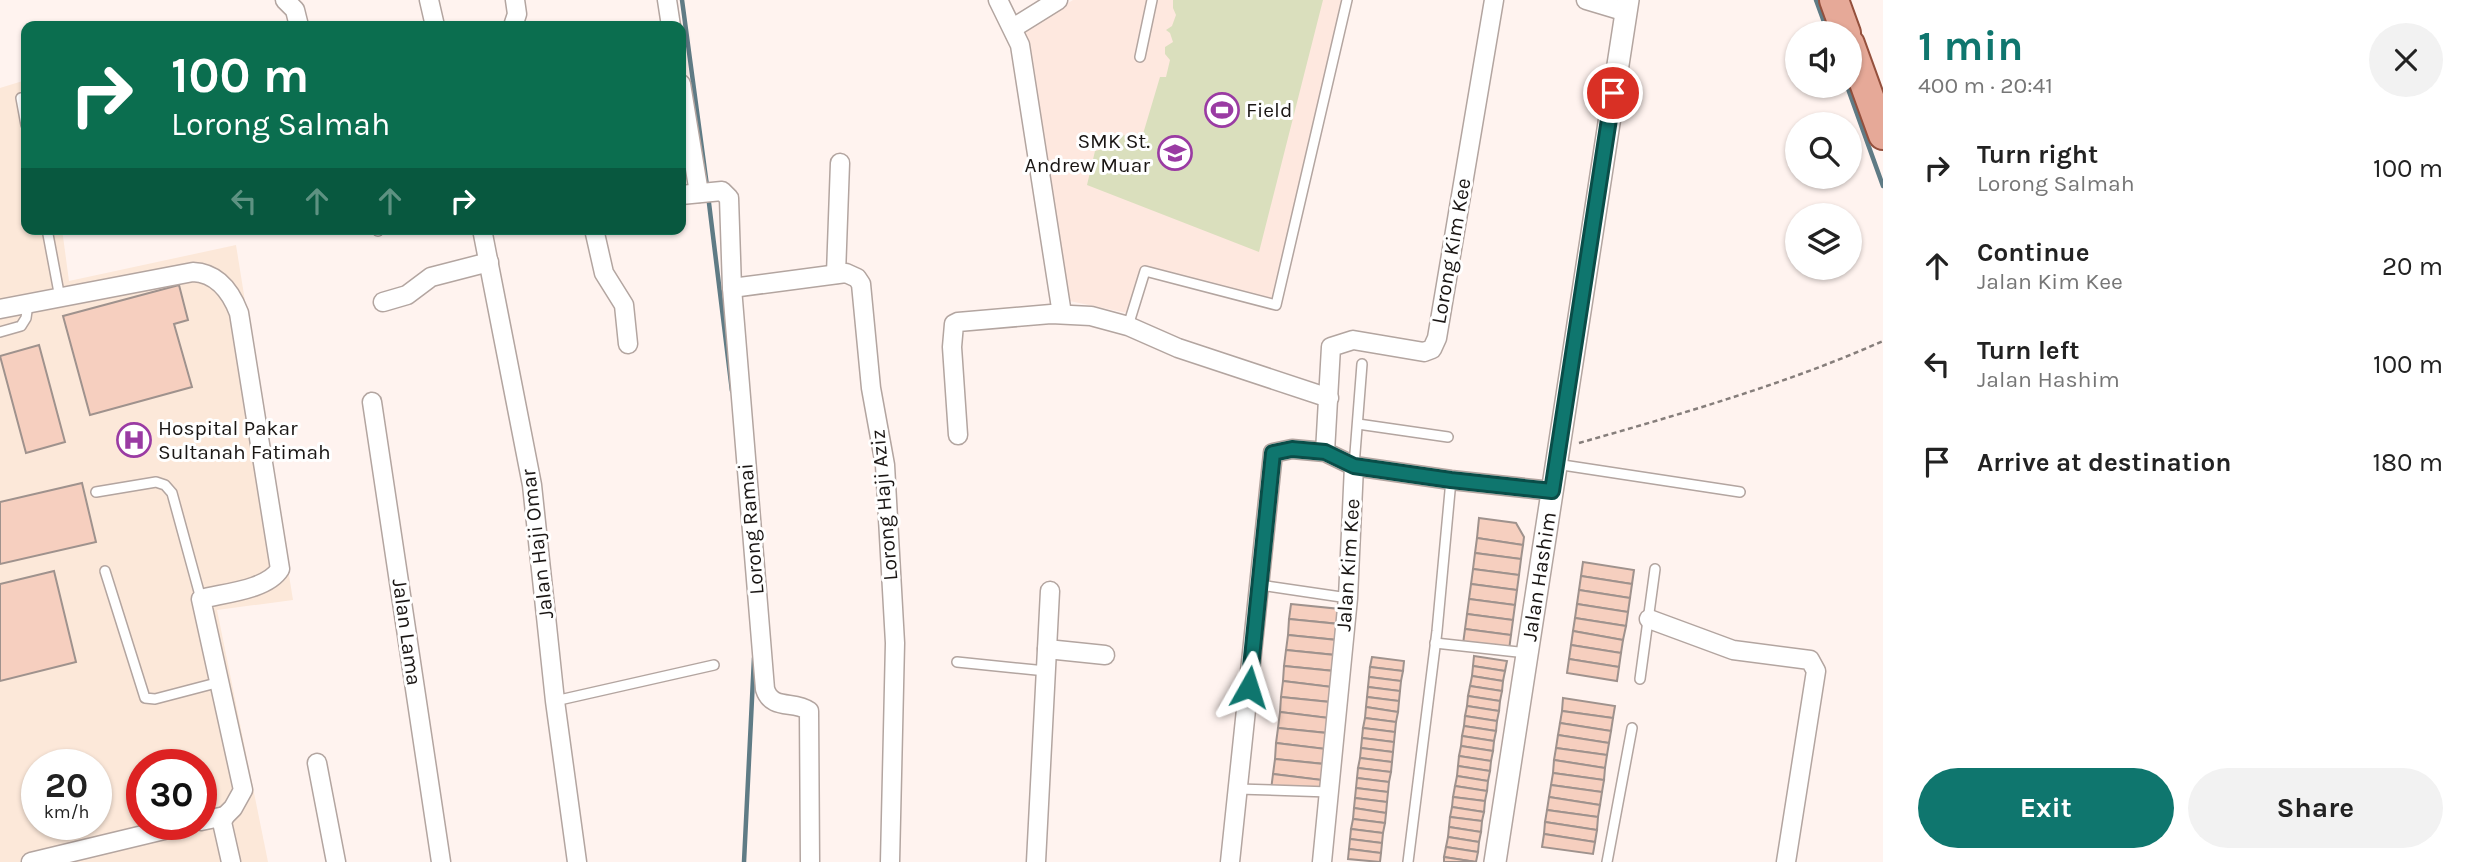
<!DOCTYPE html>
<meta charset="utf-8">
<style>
body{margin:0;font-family:Karla,sans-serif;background:#f2f2f2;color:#222;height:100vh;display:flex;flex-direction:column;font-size:26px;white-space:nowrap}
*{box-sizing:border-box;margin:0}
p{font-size:23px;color:#767676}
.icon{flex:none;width:38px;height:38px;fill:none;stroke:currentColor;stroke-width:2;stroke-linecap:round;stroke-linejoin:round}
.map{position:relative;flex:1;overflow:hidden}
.details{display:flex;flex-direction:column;background:#fff;width:595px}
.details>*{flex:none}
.guide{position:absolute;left:21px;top:21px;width:665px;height:214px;border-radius:14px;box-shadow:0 2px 5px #0004;background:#0b6e4f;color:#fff;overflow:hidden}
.controls{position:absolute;left:1785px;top:21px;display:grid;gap:14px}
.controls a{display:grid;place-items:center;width:77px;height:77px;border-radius:50%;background:#fff;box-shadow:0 2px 5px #0004;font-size:35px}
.speed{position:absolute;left:21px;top:749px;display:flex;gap:14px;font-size:35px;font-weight:700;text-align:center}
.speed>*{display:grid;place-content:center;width:91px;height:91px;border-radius:50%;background:#fff;box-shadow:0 2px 5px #0004;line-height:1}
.speed small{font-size:18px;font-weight:400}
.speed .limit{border:10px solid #d22;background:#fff;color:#111}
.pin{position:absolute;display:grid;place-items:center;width:60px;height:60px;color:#fff;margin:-30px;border:4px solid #fff;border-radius:50%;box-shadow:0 2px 7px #0007}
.me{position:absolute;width:77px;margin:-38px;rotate:6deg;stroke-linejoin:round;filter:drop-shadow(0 0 5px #0008)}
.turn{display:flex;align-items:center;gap:24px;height:147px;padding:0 35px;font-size:32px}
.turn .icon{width:91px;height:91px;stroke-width:2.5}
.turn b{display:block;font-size:49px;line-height:60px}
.lanes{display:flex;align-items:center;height:66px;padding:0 35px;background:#0003;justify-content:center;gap:35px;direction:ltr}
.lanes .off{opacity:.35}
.round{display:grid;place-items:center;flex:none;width:74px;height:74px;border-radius:37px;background:#f2f2f2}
.overview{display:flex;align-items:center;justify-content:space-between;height:119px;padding:0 35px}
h1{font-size:42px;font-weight:700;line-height:52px;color:#0f766e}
.action{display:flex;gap:14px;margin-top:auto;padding:14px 35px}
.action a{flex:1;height:80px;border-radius:42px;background:#0f766e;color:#fff;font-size:28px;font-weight:700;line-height:80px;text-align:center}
.action a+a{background:#f2f2f2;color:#222}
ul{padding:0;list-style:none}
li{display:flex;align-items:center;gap:21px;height:98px;padding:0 35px}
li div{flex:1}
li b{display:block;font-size:26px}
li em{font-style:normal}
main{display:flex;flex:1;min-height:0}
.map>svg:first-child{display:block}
.built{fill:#fee8df}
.medical{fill:#fce8d9;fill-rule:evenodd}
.green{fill:#dadfbd}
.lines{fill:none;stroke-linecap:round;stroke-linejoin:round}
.stream{stroke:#5f7b85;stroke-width:4.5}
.building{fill:#f6cfbf;stroke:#9f928d;stroke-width:2}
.service-casing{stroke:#b3a5a0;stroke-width:12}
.minor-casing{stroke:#b3a5a0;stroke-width:21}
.tertiary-casing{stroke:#b3a5a0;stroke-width:24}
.primary-casing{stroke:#94503d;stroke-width:32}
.path{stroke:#867e7b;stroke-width:2.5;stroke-dasharray:5 3.5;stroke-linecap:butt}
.service{stroke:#fff;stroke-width:9}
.minor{stroke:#fff;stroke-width:18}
.tertiary{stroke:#fff;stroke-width:21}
.primary{stroke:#e6a998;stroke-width:28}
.route-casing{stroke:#0a4d48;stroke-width:18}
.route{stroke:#0f766e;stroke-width:12}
.labels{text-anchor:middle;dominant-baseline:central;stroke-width:6;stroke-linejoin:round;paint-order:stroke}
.poi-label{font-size:21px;fill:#1a1614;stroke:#fff;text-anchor:start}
.street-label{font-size:21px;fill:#1a1614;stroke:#fff}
</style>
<main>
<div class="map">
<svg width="1883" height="862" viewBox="0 0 1883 862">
<rect width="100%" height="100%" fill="#fff3ef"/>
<path class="built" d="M1073,0H1352L1276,305L1146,271L1132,314L1060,299L1017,35Z"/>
<path class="medical" d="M26,80V229H62L69,281L236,245L293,600L217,610L268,862H0V88ZM37,765H96V824H37ZM142,765H201V824H142Z"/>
<path class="green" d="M1173,0H1323L1259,252L1087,185L1095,151L1111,147L1116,136L1143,134L1160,77H1166L1170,60L1165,54V47L1173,42L1170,33L1166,30L1172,26L1176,15L1173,8Z"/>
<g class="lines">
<g class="stream">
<path d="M682,0L707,186"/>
<path d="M1816,0L1828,33"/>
<path d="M1847,86L1883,186"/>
<path d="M708,195L732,391"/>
<path d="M744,862L754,658"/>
</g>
</g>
<g class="building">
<path d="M179,285L188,320L174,324L192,387L90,415L63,316Z"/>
<path d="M39,345L65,442L26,453L0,356Z"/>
<path d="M82,483L96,542L0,564V502Z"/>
<path d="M1479,518L1516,523L1524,537L1523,545L1477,538Z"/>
<path d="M1477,538L1523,545L1521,559L1475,553Z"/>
<path d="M1475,553L1521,559L1519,575L1473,569Z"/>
<path d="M1583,562L1634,570L1632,584L1581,576Z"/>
<path d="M1473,569L1519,575L1517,590L1471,584Z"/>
<path d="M54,571L76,662L0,681V584Z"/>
<path d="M1581,576L1632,584L1630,598L1579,590Z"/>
<path d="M1471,584L1517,590L1515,605L1469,599Z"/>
<path d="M1579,590L1630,598L1628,612L1577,604Z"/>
<path d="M1469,599L1515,605L1513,620L1467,614Z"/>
<path d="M1291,604L1340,609L1339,624L1289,619Z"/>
<path d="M1577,604L1628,612L1626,626L1575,618Z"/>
<path d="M1467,614L1513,620L1511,635L1465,629Z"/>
<path d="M1575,618L1626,626L1623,640L1573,631Z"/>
<path d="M1289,619L1339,624L1337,640L1288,635Z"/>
<path d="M1465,629L1511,635L1509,650L1463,644Z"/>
<path d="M1573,631L1623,640L1621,653L1571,645Z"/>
<path d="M1288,635L1337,640L1335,655L1286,650Z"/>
<path d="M1571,645L1621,653L1619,667L1569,659Z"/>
<path d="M1286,650L1335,655L1334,671L1284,666Z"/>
<path d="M1474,656L1507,661L1505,671L1473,666Z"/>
<path d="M1372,657L1404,661L1403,671L1370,667Z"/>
<path d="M1569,659L1619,667L1617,681L1567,673Z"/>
<path d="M1284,666L1334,671L1332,687L1283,681Z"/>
<path d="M1473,666L1505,671L1503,681L1472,676Z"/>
<path d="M1370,667L1403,671L1401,681L1369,677Z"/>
<path d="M1472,676L1503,681L1502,691L1470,686Z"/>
<path d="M1369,677L1401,681L1400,691L1368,687Z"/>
<path d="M1283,681L1332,687L1330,702L1281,697Z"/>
<path d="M1470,686L1502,691L1500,701L1468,696Z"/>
<path d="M1368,687L1400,691L1399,701L1367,697Z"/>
<path d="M1468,696L1500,701L1499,711L1467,706Z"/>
<path d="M1281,697L1330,702L1329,718L1280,712Z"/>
<path d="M1367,697L1399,701L1398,712L1366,707Z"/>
<path d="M1563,698L1615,706L1613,718L1562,711Z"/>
<path d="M1467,706L1499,711L1497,721L1465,716Z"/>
<path d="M1366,707L1398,712L1396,722L1365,718Z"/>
<path d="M1562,711L1613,718L1611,731L1560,723Z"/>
<path d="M1280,712L1329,718L1327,733L1278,728Z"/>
<path d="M1465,716L1497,721L1496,731L1464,726Z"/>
<path d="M1365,718L1396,722L1395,732L1363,728Z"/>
<path d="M1560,723L1611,731L1609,743L1558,735Z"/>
<path d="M1464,726L1496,731L1494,741L1462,736Z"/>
<path d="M1278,728L1327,733L1326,749L1276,743Z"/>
<path d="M1363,728L1395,732L1394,742L1362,738Z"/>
<path d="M1558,735L1609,743L1607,755L1556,748Z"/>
<path d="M1462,736L1494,741L1493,751L1461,746Z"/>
<path d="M1362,738L1394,742L1393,752L1361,748Z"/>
<path d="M1276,743L1326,749L1324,764L1275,759Z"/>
<path d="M1461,746L1493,751L1491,761L1459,756Z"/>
<path d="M1361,748L1393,752L1392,762L1360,758Z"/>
<path d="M1556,748L1607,755L1605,768L1554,760Z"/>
<path d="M1459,756L1491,761L1490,771L1458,766Z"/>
<path d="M1360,758L1392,762L1391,772L1358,768Z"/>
<path d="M1275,759L1324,764L1322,780L1273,774Z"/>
<path d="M1554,760L1605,768L1604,780L1553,773Z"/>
<path d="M1458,766L1490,771L1488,781L1457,776Z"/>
<path d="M1358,768L1391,772L1389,782L1357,778Z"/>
<path d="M1553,773L1604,780L1602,792L1551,785Z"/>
<path d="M1273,774L1322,780L1321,790H1271Z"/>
<path d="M1457,776L1488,781L1487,791L1455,786Z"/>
<path d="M1357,778L1389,782L1388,792L1356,788Z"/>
<path d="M1551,785L1602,792L1600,805L1549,797Z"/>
<path d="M1455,786L1487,791L1485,801L1453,797Z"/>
<path d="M1356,788L1388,792L1387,802L1355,798Z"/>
<path d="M1453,797L1485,801L1484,812L1452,807Z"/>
<path d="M1549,797L1600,805L1598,817L1547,810Z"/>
<path d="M1355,798L1387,802L1386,813L1354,808Z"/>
<path d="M1452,807L1484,812L1482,821L1450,817Z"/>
<path d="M1354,808L1386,813L1385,823L1353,819Z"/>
<path d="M1547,810L1598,817L1597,830L1545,822Z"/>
<path d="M1450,817L1482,821L1481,832L1449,827Z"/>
<path d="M1353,819L1385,823L1383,833L1351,829Z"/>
<path d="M1545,822L1597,830L1595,842L1544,834Z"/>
<path d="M1449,827L1481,832L1479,842L1448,837Z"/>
<path d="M1351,829L1383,833L1382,843L1350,839Z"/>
<path d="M1544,834L1595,842L1593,854L1542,847Z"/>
<path d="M1448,837L1479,842L1478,852L1446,847Z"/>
<path d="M1350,839L1382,843L1381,853L1349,849Z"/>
<path d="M1446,847L1478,852L1476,862L1444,857Z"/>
<path d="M1349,849L1381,853L1380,862L1348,859Z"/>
<path d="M1444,857L1476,862H1444Z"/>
</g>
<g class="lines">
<g class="service-casing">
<g id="service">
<path d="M1140,57L1152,0"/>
<path d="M21,98L26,125"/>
<path d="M47,229L60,298"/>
<path d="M378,229V231"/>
<path d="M1128,326L1145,271L1276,305L1347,0"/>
<path d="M0,332L21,326L26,318L28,304"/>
<path d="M1358,424L1448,437"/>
<path d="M1556,464L1740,492"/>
<path d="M1354,466L1362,364"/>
<path d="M96,492L156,482L165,485L172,493L201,599"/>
<path d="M105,571L145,698L155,699L220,682"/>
<path d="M1260,585L1348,598"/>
<path d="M1435,643L1527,653"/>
<path d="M957,662L1046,671"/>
<path d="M1640,679L1655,569"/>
<path d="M555,701L714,665"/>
<path d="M1238,789L1329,792"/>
<path d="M1408,862L1437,631L1451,480"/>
<path d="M1607,862L1632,728"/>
</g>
</g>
<g class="minor-casing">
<g id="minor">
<path d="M285,0L295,10L299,26"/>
<path d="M429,0L435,26"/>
<path d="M667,0L671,26"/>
<path d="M998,0L1020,45L1062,314"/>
<path d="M1586,0L1626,12"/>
<path d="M513,26L517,14L515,0"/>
<path d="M1013,28L1058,0"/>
<path d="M681,84L699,193"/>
<path d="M681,195L722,191L729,198L732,288L765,689C772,711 794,700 809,711L810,862"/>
<path d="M482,229L532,485L555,701L577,862"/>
<path d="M594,229L604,273L624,305L628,344"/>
<path d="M836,274L840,163"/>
<path d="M732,288L846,273L857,278L861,284L871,388L885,465L895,643L890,862"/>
<path d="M383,302L407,295L431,277L489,262"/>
<path d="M0,309L193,272C218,273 231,292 239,313L280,569C267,590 224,593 201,599L243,790L233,808L225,816L222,822L231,862"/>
<path d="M372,402L441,862"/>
<path d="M958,435L952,347L954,324L958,322L1051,314L1091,316L1128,326L1178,348L1329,398"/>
<path d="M1325,452L1331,347L1353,340L1424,352L1432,349L1437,338L1494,0"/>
<path d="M1649,619L1733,650L1810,660L1816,671L1786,862"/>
<path d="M1047,649L1105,655"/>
<path d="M317,763L336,862"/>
<path d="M201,821L225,816"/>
<path d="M31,862L189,824"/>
<path d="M1036,862L1050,591"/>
<path d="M1230,862L1273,453L1292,449L1325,452L1354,466L1451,480L1552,491"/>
<path d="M1322,862L1348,598L1354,466"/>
</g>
</g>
<g class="tertiary-casing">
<g id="tertiary">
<path id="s1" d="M1495,862L1628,0"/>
</g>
</g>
<g class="primary-casing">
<g id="primary">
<path d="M1834,0L1846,33"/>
<path d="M1850,44L1883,135"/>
</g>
</g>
<path class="path" d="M1579,443C1681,414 1786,384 1883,341"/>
<use href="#service" class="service"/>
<use href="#minor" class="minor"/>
<use href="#tertiary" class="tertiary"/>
<use href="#primary" class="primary"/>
</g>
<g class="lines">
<g class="route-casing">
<path id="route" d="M1249,687L1273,453L1292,449L1325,452L1354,466L1451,480L1552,491L1613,93"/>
</g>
<use href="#route" class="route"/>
</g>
<defs>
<g id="stadium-ring" transform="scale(1.75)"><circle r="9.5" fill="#fff" stroke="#9a3ba3" stroke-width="1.5"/><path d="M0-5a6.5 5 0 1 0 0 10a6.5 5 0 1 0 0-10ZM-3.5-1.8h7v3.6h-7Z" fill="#9a3ba3"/></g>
<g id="school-ring" transform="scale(1.75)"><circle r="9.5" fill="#fff" stroke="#9a3ba3" stroke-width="1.5"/><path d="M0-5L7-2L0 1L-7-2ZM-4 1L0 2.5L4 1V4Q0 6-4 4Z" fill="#9a3ba3"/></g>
<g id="hospital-ring" transform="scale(1.75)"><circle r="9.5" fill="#fff" stroke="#9a3ba3" stroke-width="1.5"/><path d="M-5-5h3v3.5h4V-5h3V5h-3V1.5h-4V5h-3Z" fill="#9a3ba3"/></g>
</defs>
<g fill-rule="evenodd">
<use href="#stadium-ring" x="1222" y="110"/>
<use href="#school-ring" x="1175" y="153"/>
<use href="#hospital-ring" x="134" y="440"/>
</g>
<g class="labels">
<g class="poi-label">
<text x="1246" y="110">Field</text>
<text x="1150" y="141" text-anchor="end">SMK St.<tspan x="1150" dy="24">Andrew Muar</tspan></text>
<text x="158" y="428">Hospital Pakar<tspan x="158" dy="24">Sultanah Fatimah</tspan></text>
</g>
<g class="street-label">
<text transform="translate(1451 251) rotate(-80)">Lorong Kim Kee</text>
<text transform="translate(884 505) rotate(-95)">Lorong Haji Aziz</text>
<text transform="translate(751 529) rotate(-95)">Lorong Ramai</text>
<text transform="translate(537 544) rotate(-97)">Jalan Haji Omar</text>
<text transform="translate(1348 565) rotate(-86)">Jalan Kim Kee</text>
<text stroke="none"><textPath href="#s1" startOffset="289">Jalan Hashim</textPath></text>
<text transform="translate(407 632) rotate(82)">Jalan Lama</text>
</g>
</g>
</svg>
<div class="controls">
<a><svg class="icon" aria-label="sound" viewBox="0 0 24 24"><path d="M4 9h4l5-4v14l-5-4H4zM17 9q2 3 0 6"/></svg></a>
<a><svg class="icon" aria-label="search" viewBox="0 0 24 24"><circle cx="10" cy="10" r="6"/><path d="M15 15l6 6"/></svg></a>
<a><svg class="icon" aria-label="layers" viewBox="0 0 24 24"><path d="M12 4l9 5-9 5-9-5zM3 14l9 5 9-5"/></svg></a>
</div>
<div class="speed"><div>20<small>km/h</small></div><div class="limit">30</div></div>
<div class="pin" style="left:1613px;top:93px;background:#d93025"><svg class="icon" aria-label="arrive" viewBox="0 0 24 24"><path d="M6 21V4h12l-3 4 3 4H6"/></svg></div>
<svg class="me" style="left:1249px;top:687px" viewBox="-20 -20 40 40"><path d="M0-17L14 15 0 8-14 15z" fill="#0f766e" stroke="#fff" stroke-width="4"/></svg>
<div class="guide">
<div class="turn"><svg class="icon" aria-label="right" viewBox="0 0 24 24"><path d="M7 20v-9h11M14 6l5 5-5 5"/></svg><div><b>100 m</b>Lorong Salmah</div></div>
<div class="lanes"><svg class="icon off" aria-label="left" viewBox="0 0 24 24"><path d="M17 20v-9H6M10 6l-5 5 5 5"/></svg><svg class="icon off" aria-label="ahead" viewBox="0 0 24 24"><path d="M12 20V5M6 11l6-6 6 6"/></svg><svg class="icon off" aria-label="ahead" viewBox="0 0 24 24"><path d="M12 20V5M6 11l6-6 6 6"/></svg><svg class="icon" aria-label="right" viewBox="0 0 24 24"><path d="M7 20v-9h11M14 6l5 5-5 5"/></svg></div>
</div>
</div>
<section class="details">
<div class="overview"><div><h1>1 min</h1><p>400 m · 20:41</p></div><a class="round"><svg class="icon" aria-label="close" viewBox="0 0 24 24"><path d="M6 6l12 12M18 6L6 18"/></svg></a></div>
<ul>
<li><svg class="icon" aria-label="right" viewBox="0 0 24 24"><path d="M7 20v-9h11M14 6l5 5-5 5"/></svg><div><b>Turn right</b><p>Lorong Salmah</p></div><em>100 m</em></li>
<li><svg class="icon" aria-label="ahead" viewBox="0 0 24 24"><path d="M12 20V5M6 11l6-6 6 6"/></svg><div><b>Continue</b><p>Jalan Kim Kee</p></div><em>20 m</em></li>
<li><svg class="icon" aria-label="left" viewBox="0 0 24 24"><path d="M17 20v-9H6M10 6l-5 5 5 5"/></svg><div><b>Turn left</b><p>Jalan Hashim</p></div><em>100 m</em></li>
<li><svg class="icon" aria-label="arrive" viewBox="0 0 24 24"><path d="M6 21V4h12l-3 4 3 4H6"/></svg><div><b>Arrive at destination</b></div><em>180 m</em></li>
</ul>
<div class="action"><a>Exit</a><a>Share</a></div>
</section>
</main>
